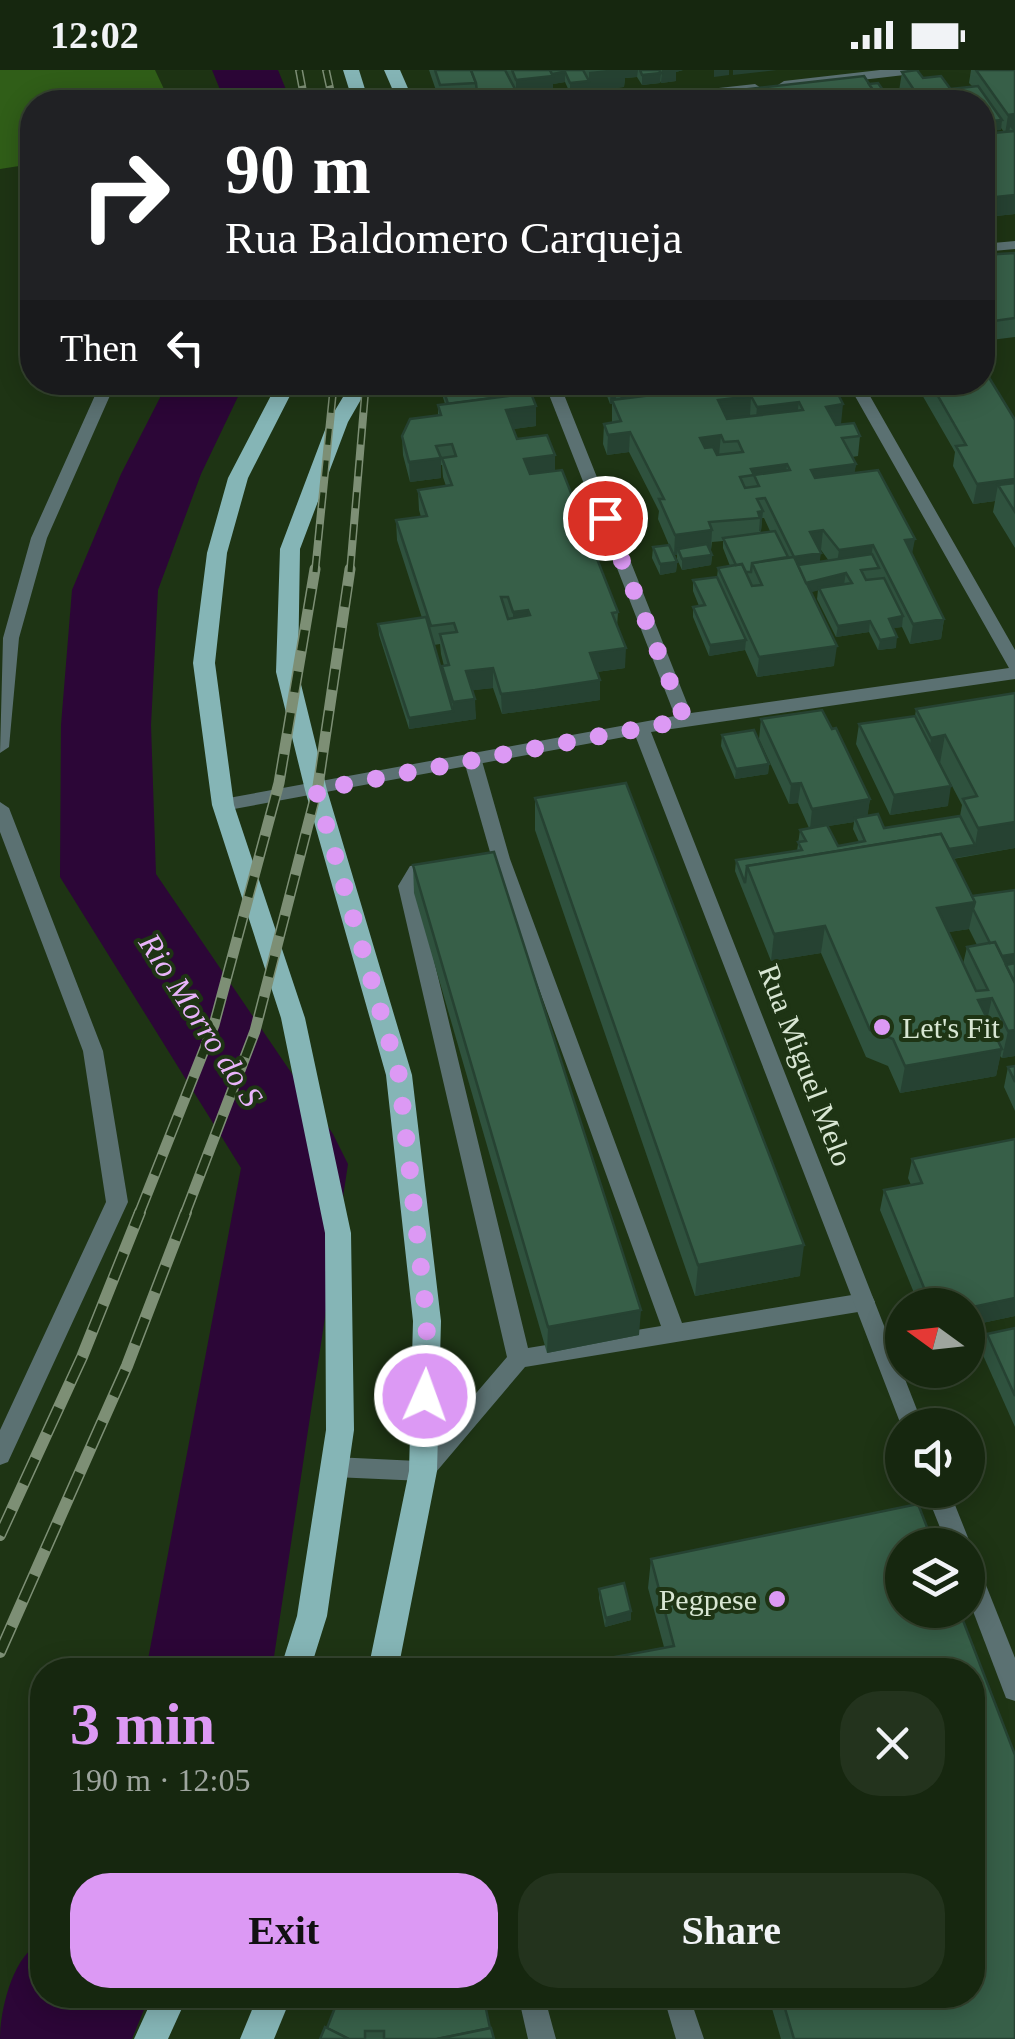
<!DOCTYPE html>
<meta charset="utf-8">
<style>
body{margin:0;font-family:Georgia,serif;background:#23331d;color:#f1f3f6;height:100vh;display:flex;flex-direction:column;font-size:38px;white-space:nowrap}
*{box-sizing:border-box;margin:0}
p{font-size:32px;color:#9ea59e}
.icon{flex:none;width:55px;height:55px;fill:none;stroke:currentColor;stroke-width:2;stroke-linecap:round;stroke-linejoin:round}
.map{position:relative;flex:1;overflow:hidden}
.sheet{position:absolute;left:30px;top:1588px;width:955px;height:350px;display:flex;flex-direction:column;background:#16270f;border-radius:40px;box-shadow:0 5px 25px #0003,0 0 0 2px #35442f}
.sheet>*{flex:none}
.hud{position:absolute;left:20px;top:20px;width:975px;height:305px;border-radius:40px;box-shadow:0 5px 25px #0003,0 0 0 2px #35442f;background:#202124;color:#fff;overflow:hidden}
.needle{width:65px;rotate:285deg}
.tools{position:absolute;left:885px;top:1218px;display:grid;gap:20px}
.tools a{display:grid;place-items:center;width:100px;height:100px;border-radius:50%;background:#16270f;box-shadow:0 5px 25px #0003,0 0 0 2px #35442f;font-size:50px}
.pin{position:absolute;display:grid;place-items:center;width:85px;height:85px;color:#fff;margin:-42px;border:5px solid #fff;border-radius:50%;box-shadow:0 2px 10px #0007}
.me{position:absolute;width:110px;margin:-55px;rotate:2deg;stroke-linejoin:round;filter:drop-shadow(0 0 8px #0008)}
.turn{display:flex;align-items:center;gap:35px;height:210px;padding:0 40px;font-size:45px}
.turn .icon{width:130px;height:130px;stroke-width:2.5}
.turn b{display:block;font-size:70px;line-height:85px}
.then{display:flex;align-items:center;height:95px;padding:0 40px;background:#0003;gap:20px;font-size:38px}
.round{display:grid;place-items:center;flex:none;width:105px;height:105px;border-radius:40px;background:#23331d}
.head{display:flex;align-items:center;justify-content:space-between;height:170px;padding:0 40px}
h1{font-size:60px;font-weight:600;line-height:75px;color:#dc99f4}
.primary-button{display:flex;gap:20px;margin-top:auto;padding:20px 40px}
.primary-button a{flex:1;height:115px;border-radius:40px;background:#dc99f4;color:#111;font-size:40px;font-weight:600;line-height:115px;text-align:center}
.primary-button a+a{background:#23331d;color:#f1f3f6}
.status{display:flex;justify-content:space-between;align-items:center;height:70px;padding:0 50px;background:#16270f;direction:ltr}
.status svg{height:28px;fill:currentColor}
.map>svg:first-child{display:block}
.green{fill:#305e18}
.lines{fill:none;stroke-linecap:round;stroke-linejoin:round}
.river{fill:#2c0637;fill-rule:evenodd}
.lane{fill:#5b7172;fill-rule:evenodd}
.street{fill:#5b7172;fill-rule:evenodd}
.primary{fill:#85b5b6;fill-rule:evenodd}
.rail-far2-casing{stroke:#7d8f75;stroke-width:8}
.rail-far1-casing{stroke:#7d8f75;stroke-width:11}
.rail-casing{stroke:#7d8f75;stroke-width:12}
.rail-far2{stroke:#1e3414;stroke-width:5;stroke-dasharray:16;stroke-linecap:butt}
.rail-far1{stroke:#1e3414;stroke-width:8;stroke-dasharray:21;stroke-linecap:butt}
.rail{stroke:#1e3414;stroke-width:9;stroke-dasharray:28;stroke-linecap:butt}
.wall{fill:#2f523e;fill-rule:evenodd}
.shaded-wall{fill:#264232}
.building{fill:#375f48;stroke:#264232;stroke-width:2.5;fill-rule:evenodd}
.route{stroke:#dc99f4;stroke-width:18;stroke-dasharray:0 32.4}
.poi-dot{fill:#dc99f4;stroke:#1e3414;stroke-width:4}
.labels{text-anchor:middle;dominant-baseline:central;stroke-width:8;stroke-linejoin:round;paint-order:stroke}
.poi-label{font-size:30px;fill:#d8e6d3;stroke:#1e3414;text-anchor:start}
.street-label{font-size:30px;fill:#d8e6d3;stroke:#1e3414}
.water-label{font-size:32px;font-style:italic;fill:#e8b3fa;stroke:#1e3414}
</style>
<div class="status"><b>12:02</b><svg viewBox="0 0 49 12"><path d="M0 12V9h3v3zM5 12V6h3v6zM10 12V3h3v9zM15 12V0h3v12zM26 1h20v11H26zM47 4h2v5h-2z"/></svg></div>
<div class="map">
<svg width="1015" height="1969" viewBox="0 0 1015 1969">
<rect width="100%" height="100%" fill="#1e3414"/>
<path class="green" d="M0,0H155L170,32H32V94L0,99Z"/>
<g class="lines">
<g class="river">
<path d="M212,0H278L291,32H225Z"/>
<path d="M168,312H245L201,404L158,520L151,655L156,804L333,1064L348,1094L272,1600H146L241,1098L60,807L61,655L72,520L121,404Z"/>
<path d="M42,1872V1925H150L132,1969H0C0,1940 13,1884 42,1872Z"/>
</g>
<g class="lane">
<path d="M473,685L482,691L510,789L682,1253L864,1223L872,1226L875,1232L872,1238L864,1241L525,1297L431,1408L423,1411L334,1407L326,1404L322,1397L326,1390L334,1387L418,1391L507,1287L398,816L410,796L439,791L448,798L446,803L423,807L416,816L528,1278L661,1256L492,789L464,691Z"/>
<path d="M518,1925H544L556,1969H528Z"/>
<path d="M663,1925H689L704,1969H676Z"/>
</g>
<g class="street">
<path d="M880,0H919L913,4L784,19L778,15L784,11Z"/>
<path d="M755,14L761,18L760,21L659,32H621L628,28Z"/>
<path d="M1015,171V179L982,182V174Z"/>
<path d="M101,312H116L47,468L19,568L9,677L0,683L3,568L31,468Z"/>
<path d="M544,312H559L691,643L1009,598L847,312H862L1015,580V609L651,662L923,1355H902V1359L901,1355L635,665L223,741L214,735L223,729L675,646Z"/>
<path d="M0,732L9,738L103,981L128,1132L8,1392L0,1395V1360L106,1132L83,981L0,762Z"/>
<path d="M925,1420H949L971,1475L968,1482V1475H947Z"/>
<path d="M968,1487L976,1490L1015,1588V1631L1006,1628L968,1528Z"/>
</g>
<g class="primary">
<path d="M343,0H359L369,32H353Z"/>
<path d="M384,0H400L414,32H398Z"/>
<path d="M278,312H297L248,408L227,483L215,593L234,735L305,948L351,1163L354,1360L327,1546L310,1600H280L297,1546L326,1360L325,1163L281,948L212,735L193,593L207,483L228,408Z"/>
<path d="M352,312H371L348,352L300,479L298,602L327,720L412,1005L441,1251L437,1401L398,1600H368L409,1401L413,1251L386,1005L305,720L276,602L280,479L328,352Z"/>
<path d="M154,1925H188L168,1969H134Z"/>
<path d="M258,1925H292L274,1969H240Z"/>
</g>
<g class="rail-far2-casing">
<g id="rail-far2">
<path d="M299,0L305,32"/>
<path d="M326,0L333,32"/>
<path d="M315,502L334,312"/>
<path d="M350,502L366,312"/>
</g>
</g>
<g class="rail-far1-casing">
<g id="rail-far1">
<path d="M139,1144L214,955L279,713L315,499"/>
<path d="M185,1144L255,961L318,716L350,499"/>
</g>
</g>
<g class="rail-casing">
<g id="rail">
<path d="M0,1465L82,1287L140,1142"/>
<path d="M0,1582L127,1296L186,1142"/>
</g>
</g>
<use href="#rail-far2" class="rail-far2"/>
<use href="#rail-far1" class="rail-far1"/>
<use href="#rail" class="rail"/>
</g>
<g class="wall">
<path d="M429,0H683L676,2V11L661,13V11L660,13L642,15L637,7L625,8L624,17L570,23L565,12L553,14V24L516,28L515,26V29L481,32H440Z"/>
<path d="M971,0H1015V144L996,146L993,162L982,163V64L1004,62L1001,58V60L982,32H724V28L869,14L887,26L902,24L899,21L902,2L950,19L972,16L969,13Z"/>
<path d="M1015,183V267L991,270L986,262L982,263V185Z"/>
<path d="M434,312H504L509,325L536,356L513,359L517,369L555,401L618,542L617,557L625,598L597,602L600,630L502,644L493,618L473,620L476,649L409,659L379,565L378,554L422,548L397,470L396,450L421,447L419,440L418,420L446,416L443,407L442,395H441V408L410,412L403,385L402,366L438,346V335L445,334L441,321H434ZM440,574L441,584L444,596H442V605L434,575Z"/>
<path d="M599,312H825L824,317L841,354L836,355L860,366L858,386L852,387L856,394L854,403L912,484L944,549L941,569L910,574L902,557L893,558L896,578L878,580L869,562L836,567L817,529L818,520L811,522L834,596L757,607L745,580L709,586L693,547V537L699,536L693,521V510L717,507L718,498L730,496L723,478V471L712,472L711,480H709L712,485L711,495L682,500L677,489V485H674L677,492L676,502L660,505L652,488L653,477L669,475L658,449L659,441L629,382L607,385L603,374L604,354L612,353V334H610L607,326L606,318L602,319ZM762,448H764L770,461L759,463L761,461ZM819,480H821L829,491L820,492Z"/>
<path d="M923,312H982L1015,350V478L993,442L995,431L973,434L953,396L955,382L921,323Z"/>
<path d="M1015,623V778L953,789L972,826L1015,820V986L1002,988L1000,986L996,1006L900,1023L888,996L866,987L821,883L771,891L735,801L736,790L797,781L800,760L809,758L798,733L789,734L759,669L761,649L870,729L867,746L884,758L960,746L962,735L940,693L948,736L890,745L856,674L859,654L915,646L916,639ZM854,752L853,759L859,772L838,776L828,756ZM969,859L977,875L967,877L963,894L948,862Z"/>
<path d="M722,665L769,694L768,704L735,709L721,676Z"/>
<path d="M535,728L800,1206L695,1226L535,760Z"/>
<path d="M413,795L639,1265L547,1283L414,823Z"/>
<path d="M1015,996V1041L1004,1017L1008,997Z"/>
<path d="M1015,1069V1246L968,1256V1235H919L880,1140L884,1120L911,1115L908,1108L912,1089Z"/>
<path d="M1015,1258V1357L982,1283L987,1264Z"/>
<path d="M918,1434L934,1475H902V1540H959L1015,1685V1969H781L768,1925H972V1600H614L615,1587L664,1577L648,1518L651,1489Z"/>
<path d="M599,1519L631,1541V1550L605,1557L599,1528Z"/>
<path d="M327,1958H490L494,1969H320Z"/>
</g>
<g class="shaded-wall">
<path d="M607,0H638L637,7L625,8L624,17L570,23V13L589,11V2Z"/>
<path d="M662,0H683L676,2V11L661,13Z"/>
<path d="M714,0H729V5L714,7Z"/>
<path d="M733,0H777L733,5Z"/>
<path d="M565,2V12L553,14V24L516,28V10Z"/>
<path d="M661,3L660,13L642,15V5Z"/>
<path d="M515,19V29L477,32V23Z"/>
<path d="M1015,44V62L1010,57L1009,63L1005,64L1008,45Z"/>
<path d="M1002,50L1001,60L982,62V52Z"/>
<path d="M1015,125V144L996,146V143L986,128Z"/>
<path d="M704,312H742L703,322Z"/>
<path d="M611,314H616V333L612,330V334H610Z"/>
<path d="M674,318L673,338L620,345L621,326Z"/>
<path d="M751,326L750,346L716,350L718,330Z"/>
<path d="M799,332L796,352L755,357L757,337Z"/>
<path d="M843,334L841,354L824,356L826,337Z"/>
<path d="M536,336V356L506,360V340Z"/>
<path d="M630,362L629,382L607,385L608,365Z"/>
<path d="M721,365L719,385L699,388L700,368Z"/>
<path d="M555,385V405L524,409V389Z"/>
<path d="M441,388V408L410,412L409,392Z"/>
<path d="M787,394L785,414L754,405L753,418L754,405L751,399Z"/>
<path d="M856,394L853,414L809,420L811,400Z"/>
<path d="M1015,409V428L998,415L995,431L973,434L977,414Z"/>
<path d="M763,441L761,461H759L760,448L758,442Z"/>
<path d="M712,460L711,480L680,484L678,479L677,485H674L675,465Z"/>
<path d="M823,460L821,480L808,482L810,462Z"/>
<path d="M915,469L911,489L905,470Z"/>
<path d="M873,475L870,495L836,500L839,480Z"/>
<path d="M821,483L818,503L793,496L794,487Z"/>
<path d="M712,485L711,495L682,500V489Z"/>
<path d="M677,492L676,502L660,505V494Z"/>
<path d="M846,503L844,514L800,525L802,514Z"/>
<path d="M528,540V560L513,562V542Z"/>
<path d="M903,546L902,557L887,559L889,549Z"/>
<path d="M944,549L941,569L910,574L913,554Z"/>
<path d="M870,551L869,562L836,567L838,556Z"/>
<path d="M897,567L896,578L878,580L880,570Z"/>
<path d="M746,570L745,580L709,586L710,575Z"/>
<path d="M837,576L834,596L757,607L759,587Z"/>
<path d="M626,578L625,598L589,603L590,583Z"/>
<path d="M493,598V618L467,621L466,601Z"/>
<path d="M600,610V630L502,644L501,624Z"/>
<path d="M475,629L476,649L409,659V648L453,641V632Z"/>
<path d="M945,665L940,693L927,695L931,668Z"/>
<path d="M769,694L768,704L735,709L736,699Z"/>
<path d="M801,713L798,733L789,734L791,714Z"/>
<path d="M951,716L948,736L890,745L894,725Z"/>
<path d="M870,729L867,750L855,748L854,752L810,759L812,739Z"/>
<path d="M1015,752V778L757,821L753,811L975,775L978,758Z"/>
<path d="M975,832L969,859L931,865L937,838Z"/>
<path d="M825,856L821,883L771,891L774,864Z"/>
<path d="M1015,884V903L997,887Z"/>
<path d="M992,928L986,955L978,930Z"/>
<path d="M1015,960V986L1002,988L1008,961Z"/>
<path d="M1002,979L996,1006L900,1023L905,996Z"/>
<path d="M804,1175L800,1206L695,1226L698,1195Z"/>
<path d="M1015,1228V1246L968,1256V1238Z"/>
<path d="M641,1240L639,1265L547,1283L548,1257Z"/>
<path d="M631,1541V1550L605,1557L606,1548Z"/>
</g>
<g class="building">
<path d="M435,0H471L476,13L440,15Z"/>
<path d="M471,0H505L515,19L477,23L476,13Z"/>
<path d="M512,0H550L553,6L516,10Z"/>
<path d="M550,0H583L589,11L570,13L565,2L552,4Z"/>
<path d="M640,0H659L661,3L642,5Z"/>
<path d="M917,0L923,8L941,6L960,32H922L902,2Z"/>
<path d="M976,0H1015V44L1008,45Z"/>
<path d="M864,6L881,32H844L837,23H832L838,32H727L724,28L732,21Z"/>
<path d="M878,13L887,26L905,24L910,32H881L869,14Z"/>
<path d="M978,16L1002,50L982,52V32H960L950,19Z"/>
<path d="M663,27L676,29L678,32H638L637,29Z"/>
<path d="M1015,61V125L986,128L996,143L982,144V64Z"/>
<path d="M1015,183V248L994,251L989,243H982V185Z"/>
<path d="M982,296L1015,350V409L977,414L956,376L966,375L930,312H982Z"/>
<path d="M441,312H504L509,325L523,324L448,334Z"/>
<path d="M610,312H710L712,316L744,312H822L829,325L838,324L843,334L826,337L836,355L854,353L860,366L842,368L856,394L811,400L815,408L878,400L915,469L905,470L944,549L913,554L873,475L839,480L823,460L810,462L821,483L794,487L837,576L759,587L718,498L742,494L752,516L762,515L752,493L794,487L765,428L757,429L763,441L758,442L760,448L709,452L712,460L675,465L659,429H664L630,362L608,365L604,354L621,351L612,330L676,322L674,318L621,326L616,314H611ZM751,326L757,337L799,332L803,340L727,349L718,330ZM721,365L724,372L738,371L743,382L717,385L713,377L705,378L700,368ZM787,394L790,400L754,405L759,416L745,418L740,407L754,405L751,399Z"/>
<path d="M531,323L536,336L506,340L517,369L547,365L555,385L524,389L530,404L562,400L618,542L612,543L626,578L590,583L600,610L535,620L501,624L493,598L466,601L475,629L453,632L442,596L449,595L440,564L457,562L454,553L431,556L396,450L427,446L418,420L452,415L442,388L456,386L452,374L436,376L441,388L409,392L402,366L410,349L441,345L438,335ZM501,527H508L513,542L528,540L530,545L508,549Z"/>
<path d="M1015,413V442L998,415Z"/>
<path d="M775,461L788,487L752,493L751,502H746L742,494L736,495L723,468Z"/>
<path d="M707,474L712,485L682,489L678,479Z"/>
<path d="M669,475L677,492L660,494L653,477Z"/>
<path d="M872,484L879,498L861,500L866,510L884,508L903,546L889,549L897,567L880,570L870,551L838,556L819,518L852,513L846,503L806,513L798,495Z"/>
<path d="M717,507L746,570L710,575L693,537L705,535L693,510Z"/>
<path d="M426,547L453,641L409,648L378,554Z"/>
<path d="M1015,623V752L978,758L963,729L977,726L945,665L931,668L916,639Z"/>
<path d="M822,640L832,659L836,658L870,729L812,739L801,713L791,714L761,649Z"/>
<path d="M915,646L951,716L894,725L859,654Z"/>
<path d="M754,660L769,694L736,699L722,665Z"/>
<path d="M626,713L804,1175L698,1195L535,728Z"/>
<path d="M878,744L884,758L960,746L975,775L949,779L941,764L747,796L745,813L736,790L802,780L798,772L806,771L800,760L827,755L838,776L865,771L855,748Z"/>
<path d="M941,764L975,832L937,838L976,921L988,920L967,877L995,872L1015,913V960L1008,961L992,928L978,930L1002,979L905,996L893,969L870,960L825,856L774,864L747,796Z"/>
<path d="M494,782L641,1240L548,1257L413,795Z"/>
<path d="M1015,820V884L1002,886L995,872L990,873L973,839L975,832L972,826Z"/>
<path d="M1015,893V913L1006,895Z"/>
<path d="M1015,996V1012L1008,997Z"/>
<path d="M1015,1069V1228L968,1238V1235H931L884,1120L922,1113L912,1089Z"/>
<path d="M1015,1258V1326L987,1264Z"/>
<path d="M918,1434L934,1475H902V1540H959L1015,1685V1969H794L781,1925H972V1600H619L615,1587L674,1576L651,1489Z"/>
<path d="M624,1513L631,1541L606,1548L599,1519Z"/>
<path d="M340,1925H483L490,1958L437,1969H384V1961H365V1969H349L327,1958Z"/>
<path d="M325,1957L349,1969H320Z"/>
<path d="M491,1958L494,1969H437Z"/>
</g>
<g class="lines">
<path class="route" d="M425,1326L427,1251L399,1005L316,720L685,650L605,448"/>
</g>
<g class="poi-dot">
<circle cx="882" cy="957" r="10"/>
<circle cx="777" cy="1529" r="10"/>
</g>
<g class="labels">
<g class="poi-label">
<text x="902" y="957">Let's Fit</text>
<text x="757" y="1529" text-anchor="end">Pegpese</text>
</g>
<g class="street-label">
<text transform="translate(806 995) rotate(69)">Rua Miguel Melo</text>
</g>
<g class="water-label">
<text transform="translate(201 950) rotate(57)">Rio Morro do S</text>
</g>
</g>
</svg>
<div class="tools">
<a><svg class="needle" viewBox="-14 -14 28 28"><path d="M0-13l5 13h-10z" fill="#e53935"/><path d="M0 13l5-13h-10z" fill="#9ea59e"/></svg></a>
<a><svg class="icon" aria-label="sound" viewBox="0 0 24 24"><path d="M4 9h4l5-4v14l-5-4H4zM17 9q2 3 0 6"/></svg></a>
<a><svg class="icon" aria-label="layers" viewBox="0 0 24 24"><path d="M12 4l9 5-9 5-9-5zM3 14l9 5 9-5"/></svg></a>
</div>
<div class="pin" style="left:605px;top:448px;background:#d93025"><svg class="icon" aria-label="arrive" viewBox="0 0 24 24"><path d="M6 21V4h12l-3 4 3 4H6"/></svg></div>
<svg class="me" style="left:425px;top:1326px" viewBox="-20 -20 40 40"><circle r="17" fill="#dc99f4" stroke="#fff" stroke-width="3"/><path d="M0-11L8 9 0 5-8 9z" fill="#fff"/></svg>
<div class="hud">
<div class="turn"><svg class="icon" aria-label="right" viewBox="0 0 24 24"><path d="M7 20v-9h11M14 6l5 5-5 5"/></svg><div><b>90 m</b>Rua Baldomero Carqueja</div></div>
<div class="then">Then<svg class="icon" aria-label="left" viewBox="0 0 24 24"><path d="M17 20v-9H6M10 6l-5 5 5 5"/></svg></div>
</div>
<section class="sheet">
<div class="head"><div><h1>3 min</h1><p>190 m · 12:05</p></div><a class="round"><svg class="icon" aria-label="close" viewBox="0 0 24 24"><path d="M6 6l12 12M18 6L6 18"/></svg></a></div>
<div class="primary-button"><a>Exit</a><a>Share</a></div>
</section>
</div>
